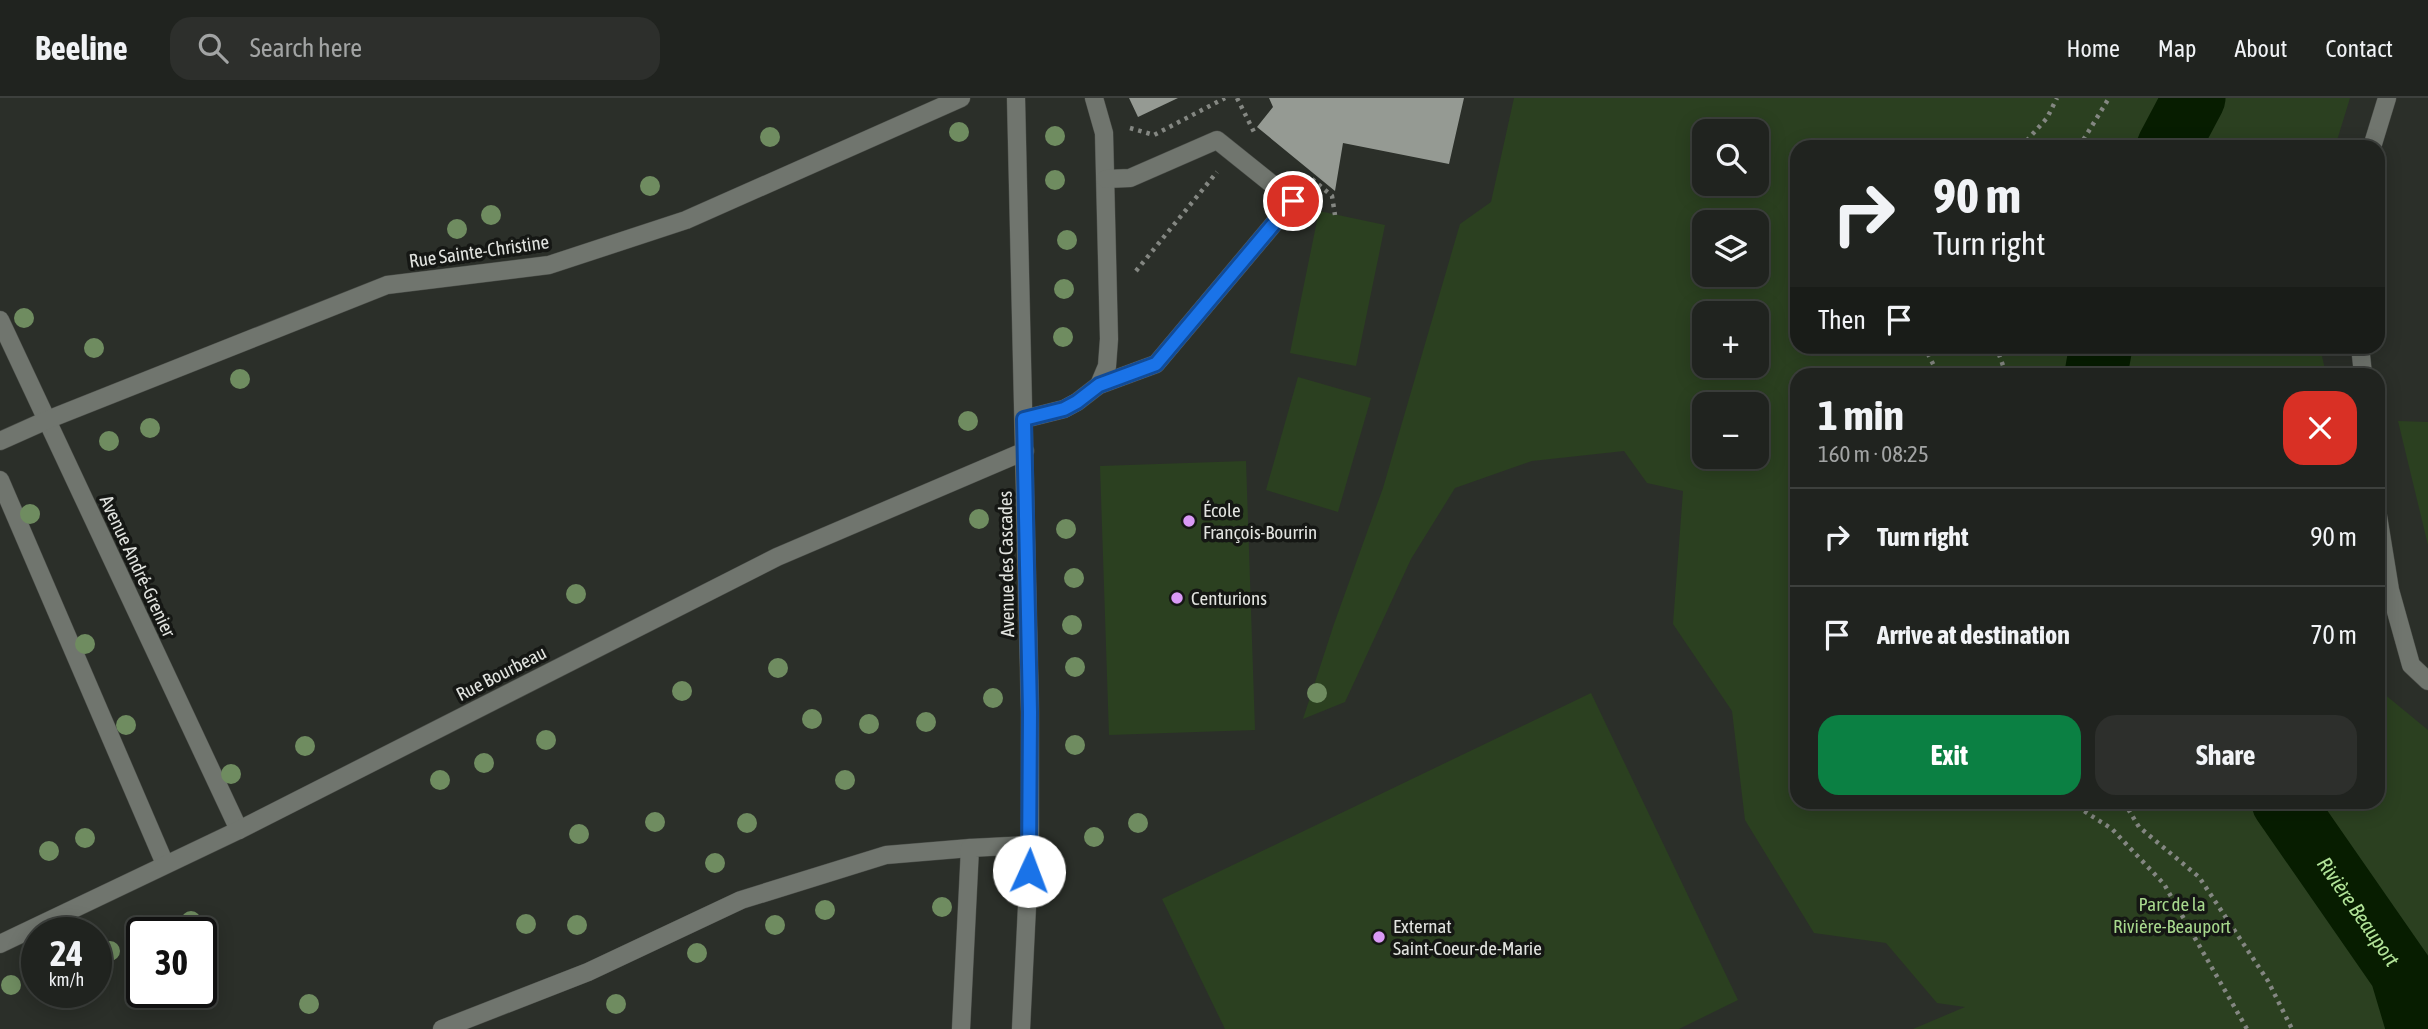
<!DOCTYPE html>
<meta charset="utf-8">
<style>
body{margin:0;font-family:"Asap Condensed",sans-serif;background:#2d2f2c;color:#f1f3f6;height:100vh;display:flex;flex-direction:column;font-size:26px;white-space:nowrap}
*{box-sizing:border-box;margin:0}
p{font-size:23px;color:#a2a4a4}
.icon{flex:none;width:38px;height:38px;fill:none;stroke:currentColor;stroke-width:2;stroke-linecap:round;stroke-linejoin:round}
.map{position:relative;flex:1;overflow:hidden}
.panel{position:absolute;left:1790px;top:270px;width:595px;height:441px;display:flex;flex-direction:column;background:#20231f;border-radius:21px;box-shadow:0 4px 18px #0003,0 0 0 2px #3d403d}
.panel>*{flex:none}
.guide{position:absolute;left:1790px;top:42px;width:595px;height:214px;border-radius:21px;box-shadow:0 4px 18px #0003,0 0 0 2px #3d403d;background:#20231f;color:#f1f3f6;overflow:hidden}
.controls{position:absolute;left:1692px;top:21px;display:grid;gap:14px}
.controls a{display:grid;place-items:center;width:77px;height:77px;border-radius:14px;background:#20231f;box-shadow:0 4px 18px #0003,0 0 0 2px #3d403d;font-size:35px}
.speed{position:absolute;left:21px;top:819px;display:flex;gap:14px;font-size:35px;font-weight:700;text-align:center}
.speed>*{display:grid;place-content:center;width:91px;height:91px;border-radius:50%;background:#20231f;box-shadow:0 4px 18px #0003,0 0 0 2px #3d403d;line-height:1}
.speed small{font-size:18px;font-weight:400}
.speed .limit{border:4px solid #111;border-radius:10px;background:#fff;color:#111}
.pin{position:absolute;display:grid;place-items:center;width:60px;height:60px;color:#fff;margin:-30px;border:4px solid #fff;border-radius:50%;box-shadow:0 2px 7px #0007}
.me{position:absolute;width:77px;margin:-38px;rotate:2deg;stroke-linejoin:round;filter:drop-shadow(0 0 5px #0008)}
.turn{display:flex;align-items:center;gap:24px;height:147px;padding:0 28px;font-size:32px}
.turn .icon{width:91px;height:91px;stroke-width:2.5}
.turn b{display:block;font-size:49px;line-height:60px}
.then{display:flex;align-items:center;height:66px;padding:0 28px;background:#0003;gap:14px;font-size:26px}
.round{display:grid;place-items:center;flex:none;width:74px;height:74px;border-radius:21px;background:#2d2f2c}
.head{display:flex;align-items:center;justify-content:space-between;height:119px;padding:0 28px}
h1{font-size:42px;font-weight:700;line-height:52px}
.button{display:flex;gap:14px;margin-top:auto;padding:14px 28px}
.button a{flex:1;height:80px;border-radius:21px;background:#0b8043;color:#fff;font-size:28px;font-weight:700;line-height:80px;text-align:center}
.button a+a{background:#2d2f2c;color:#f1f3f6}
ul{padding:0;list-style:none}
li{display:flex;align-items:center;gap:21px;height:98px;padding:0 28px;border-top:2px solid #3d403d}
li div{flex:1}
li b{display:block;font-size:26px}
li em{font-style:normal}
header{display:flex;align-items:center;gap:42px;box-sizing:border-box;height:98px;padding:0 35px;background:#20231f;border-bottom:2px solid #3d403d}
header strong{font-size:33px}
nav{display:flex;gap:38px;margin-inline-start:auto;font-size:24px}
.search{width:490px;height:63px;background:#2d2f2c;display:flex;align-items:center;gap:18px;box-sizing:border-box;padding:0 24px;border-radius:21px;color:#a2a4a4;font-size:26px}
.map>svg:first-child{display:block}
.green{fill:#2b4020;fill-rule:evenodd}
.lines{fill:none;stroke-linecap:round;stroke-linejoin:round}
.river{stroke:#071d00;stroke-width:63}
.building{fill:#959a93}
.minor-casing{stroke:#494c47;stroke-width:19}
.path{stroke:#848782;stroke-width:4.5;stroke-dasharray:3.5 5;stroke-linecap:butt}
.minor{stroke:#70756e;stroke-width:18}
.tree{fill:#6f8c60}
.route-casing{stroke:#114b97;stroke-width:18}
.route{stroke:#1a73e8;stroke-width:12}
.poi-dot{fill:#da9af6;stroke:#151714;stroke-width:2.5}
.labels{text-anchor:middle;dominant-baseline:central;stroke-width:7;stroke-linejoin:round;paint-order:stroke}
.street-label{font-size:19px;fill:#e1e3df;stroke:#151714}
.poi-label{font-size:19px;fill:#e1e3df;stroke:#151714;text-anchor:start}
.park-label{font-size:19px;fill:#a7d88d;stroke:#151714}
.water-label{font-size:21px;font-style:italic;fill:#b2e498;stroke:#151714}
</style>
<header>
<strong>Beeline</strong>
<div class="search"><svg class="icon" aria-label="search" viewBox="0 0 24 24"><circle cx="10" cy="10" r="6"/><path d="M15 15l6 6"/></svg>Search here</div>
<nav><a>Home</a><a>Map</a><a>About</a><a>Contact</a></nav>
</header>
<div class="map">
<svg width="2428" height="931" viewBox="0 0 2428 931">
<rect width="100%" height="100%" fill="#2b2f29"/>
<g class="green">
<path d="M1514,0H2350L2335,49H1797V248L2320,249L2326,276H1797V704H2378V583L2383,595L2428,632V931H1913L1965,909L1937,905L1886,845L1814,835L1745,722L1732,613L1673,526L1683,393L1647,385L1624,353L1532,363L1455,390L1411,461L1345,604L1303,621L1334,526L1383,390L1460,126L1491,104ZM1704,33H1757V86H1704ZM1704,124H1757V177H1704ZM1704,215H1757V268H1704ZM1757,306V359H1704V306Z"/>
<path d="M1319,113L1385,127L1356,268L1290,255Z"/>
<path d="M1298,279L1371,300L1338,414L1266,392Z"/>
<path d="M2398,323L2428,324V447Z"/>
<path d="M1246,363L1255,632L1109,637L1100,368Z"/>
<path d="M1591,595L1738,902L1679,931H1225L1162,801Z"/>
</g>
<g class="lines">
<g class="river">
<path d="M2168,49L2194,0"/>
<path d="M2096,276L2101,248"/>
<path id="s1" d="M2283,704L2401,874L2418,931"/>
</g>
</g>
<g class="building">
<path d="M1129,0H1178L1138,19Z"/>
<path d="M1269,0H1464L1449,66L1343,45L1335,93L1257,29L1273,9Z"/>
</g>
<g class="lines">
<g class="minor-casing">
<g id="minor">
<path d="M1016,0L1030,614V747L1021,931"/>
<path d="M1094,0L1104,35L1109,241L1107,268L1099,287"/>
<path d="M2372,49L2387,0"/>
<path d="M0,222L239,732"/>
<path d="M2360,248L2363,276"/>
<path d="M1024,321L1064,311L1077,304L1099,287L1156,266L1293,103L1217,42L1130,80L1106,81"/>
<path d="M0,343L47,322L387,187L549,167L686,122L961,0"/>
<path d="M0,382L165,766"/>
<path d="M2378,418L2390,492L2411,567L2428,583"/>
<path d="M0,846L239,732L777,459L1025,353"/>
<path d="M442,931L588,874L741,802L886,757L970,750"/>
<path d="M961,931L970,750L1030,747"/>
</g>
</g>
<g class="path">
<path d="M1237,0L1254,34"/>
<path d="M1130,30L1154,37L1225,0"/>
<path d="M2021,49L2047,20L2057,0"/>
<path d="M2079,49L2109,0"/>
<path d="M1312,81L1332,98L1335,117"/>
<path d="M1136,173L1217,74"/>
<path d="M1924,248L1938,276"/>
<path d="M1996,248L2006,276"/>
<path d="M2070,704L2112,731L2164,786L2247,931"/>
<path d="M2124,704L2139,729L2199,779L2268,883L2292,931"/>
</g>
<use href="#minor" class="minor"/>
</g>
<g class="tree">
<circle cx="959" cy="34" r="10"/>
<circle cx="1055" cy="38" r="10"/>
<circle cx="770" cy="39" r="10"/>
<circle cx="1055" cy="82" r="10"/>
<circle cx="650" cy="88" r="10"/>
<circle cx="491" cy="117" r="10"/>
<circle cx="457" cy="131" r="10"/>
<circle cx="1067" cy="142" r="10"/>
<circle cx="1064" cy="191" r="10"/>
<circle cx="24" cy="220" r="10"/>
<circle cx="1063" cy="239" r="10"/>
<circle cx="94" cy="250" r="10"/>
<circle cx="240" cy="281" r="10"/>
<circle cx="968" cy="323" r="10"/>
<circle cx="150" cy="330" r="10"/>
<circle cx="109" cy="343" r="10"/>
<circle cx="30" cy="416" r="10"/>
<circle cx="979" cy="421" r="10"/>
<circle cx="1066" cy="431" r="10"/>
<circle cx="1074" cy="480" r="10"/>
<circle cx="576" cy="496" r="10"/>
<circle cx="1072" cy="527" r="10"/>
<circle cx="85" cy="546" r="10"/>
<circle cx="1075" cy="569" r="10"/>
<circle cx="778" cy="570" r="10"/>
<circle cx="682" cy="593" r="10"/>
<circle cx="1317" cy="595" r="10"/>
<circle cx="993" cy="600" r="10"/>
<circle cx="812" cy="621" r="10"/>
<circle cx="926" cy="624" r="10"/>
<circle cx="869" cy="626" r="10"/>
<circle cx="126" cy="627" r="10"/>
<circle cx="546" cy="642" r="10"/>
<circle cx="1075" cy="647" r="10"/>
<circle cx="305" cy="648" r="10"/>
<circle cx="484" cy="665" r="10"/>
<circle cx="231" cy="676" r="10"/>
<circle cx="440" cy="682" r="10"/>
<circle cx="845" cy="682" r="10"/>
<circle cx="655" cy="724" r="10"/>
<circle cx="747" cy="725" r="10"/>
<circle cx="1138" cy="725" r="10"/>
<circle cx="579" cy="736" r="10"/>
<circle cx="1094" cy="739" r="10"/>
<circle cx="85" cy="740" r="10"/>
<circle cx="49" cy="753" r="10"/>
<circle cx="715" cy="765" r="10"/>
<circle cx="942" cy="809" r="10"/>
<circle cx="825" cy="812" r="10"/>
<circle cx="191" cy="823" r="10"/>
<circle cx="526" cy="826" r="10"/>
<circle cx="577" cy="827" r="10"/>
<circle cx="775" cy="827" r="10"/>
<circle cx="110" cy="853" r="10"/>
<circle cx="697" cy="855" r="10"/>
<circle cx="11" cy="887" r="10"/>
<circle cx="309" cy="906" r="10"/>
<circle cx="616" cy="906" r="10"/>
</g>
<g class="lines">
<g class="route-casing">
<path id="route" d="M1029,773L1030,614L1024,321L1064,311L1077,304L1099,287L1156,266L1293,103"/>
</g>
<use href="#route" class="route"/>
</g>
<g class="poi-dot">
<circle cx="1189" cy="423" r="7"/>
<circle cx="1177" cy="500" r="7"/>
<circle cx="1379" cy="839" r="7"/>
</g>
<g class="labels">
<g class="street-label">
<text transform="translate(479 153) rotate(-8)">Rue Sainte-Christine</text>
<text transform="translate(1006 466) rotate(-91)">Avenue des Cascades</text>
<text transform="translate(138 468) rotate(65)">Avenue André-Grenier</text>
<text transform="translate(501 575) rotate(-27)">Rue Bourbeau</text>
</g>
<g class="poi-label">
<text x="1203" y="412">École<tspan x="1203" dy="22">François-Bourrin</tspan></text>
<text x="1191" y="500">Centurions</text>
<text x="1393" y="828">Externat<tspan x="1393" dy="22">Saint-Coeur-de-Marie</tspan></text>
</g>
<g class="park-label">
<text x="2172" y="806">Parc de la<tspan x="2172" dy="22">Rivière-Beauport</tspan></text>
</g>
<g class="water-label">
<text stroke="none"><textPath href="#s1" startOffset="133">Rivière Beauport</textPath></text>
</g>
</g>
</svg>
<div class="controls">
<a><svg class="icon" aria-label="search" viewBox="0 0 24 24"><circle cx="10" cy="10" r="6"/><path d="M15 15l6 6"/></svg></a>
<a><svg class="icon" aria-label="layers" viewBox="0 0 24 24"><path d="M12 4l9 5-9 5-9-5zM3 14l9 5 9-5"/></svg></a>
<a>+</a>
<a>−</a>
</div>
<div class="speed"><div>24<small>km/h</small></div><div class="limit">30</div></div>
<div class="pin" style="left:1293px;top:103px;background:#d93025"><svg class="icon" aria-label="arrive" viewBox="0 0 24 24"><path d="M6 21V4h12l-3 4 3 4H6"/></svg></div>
<svg class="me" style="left:1029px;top:773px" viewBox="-20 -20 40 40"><circle r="19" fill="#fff"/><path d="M0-13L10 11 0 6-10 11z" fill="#1a73e8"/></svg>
<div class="guide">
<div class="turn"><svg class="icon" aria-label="right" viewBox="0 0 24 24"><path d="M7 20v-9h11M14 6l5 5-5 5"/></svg><div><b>90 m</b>Turn right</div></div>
<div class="then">Then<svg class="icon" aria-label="arrive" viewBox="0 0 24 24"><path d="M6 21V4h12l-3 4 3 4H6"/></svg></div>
</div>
<section class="panel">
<div class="head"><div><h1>1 min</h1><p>160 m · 08:25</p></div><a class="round" style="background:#d93025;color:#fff"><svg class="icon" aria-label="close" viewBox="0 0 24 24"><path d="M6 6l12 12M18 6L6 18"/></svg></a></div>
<ul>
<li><svg class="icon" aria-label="right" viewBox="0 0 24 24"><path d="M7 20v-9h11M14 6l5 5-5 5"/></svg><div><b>Turn right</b></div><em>90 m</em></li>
<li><svg class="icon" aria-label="arrive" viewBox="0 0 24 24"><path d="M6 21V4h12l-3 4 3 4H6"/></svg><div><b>Arrive at destination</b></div><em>70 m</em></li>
</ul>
<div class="button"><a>Exit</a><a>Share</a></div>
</section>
</div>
